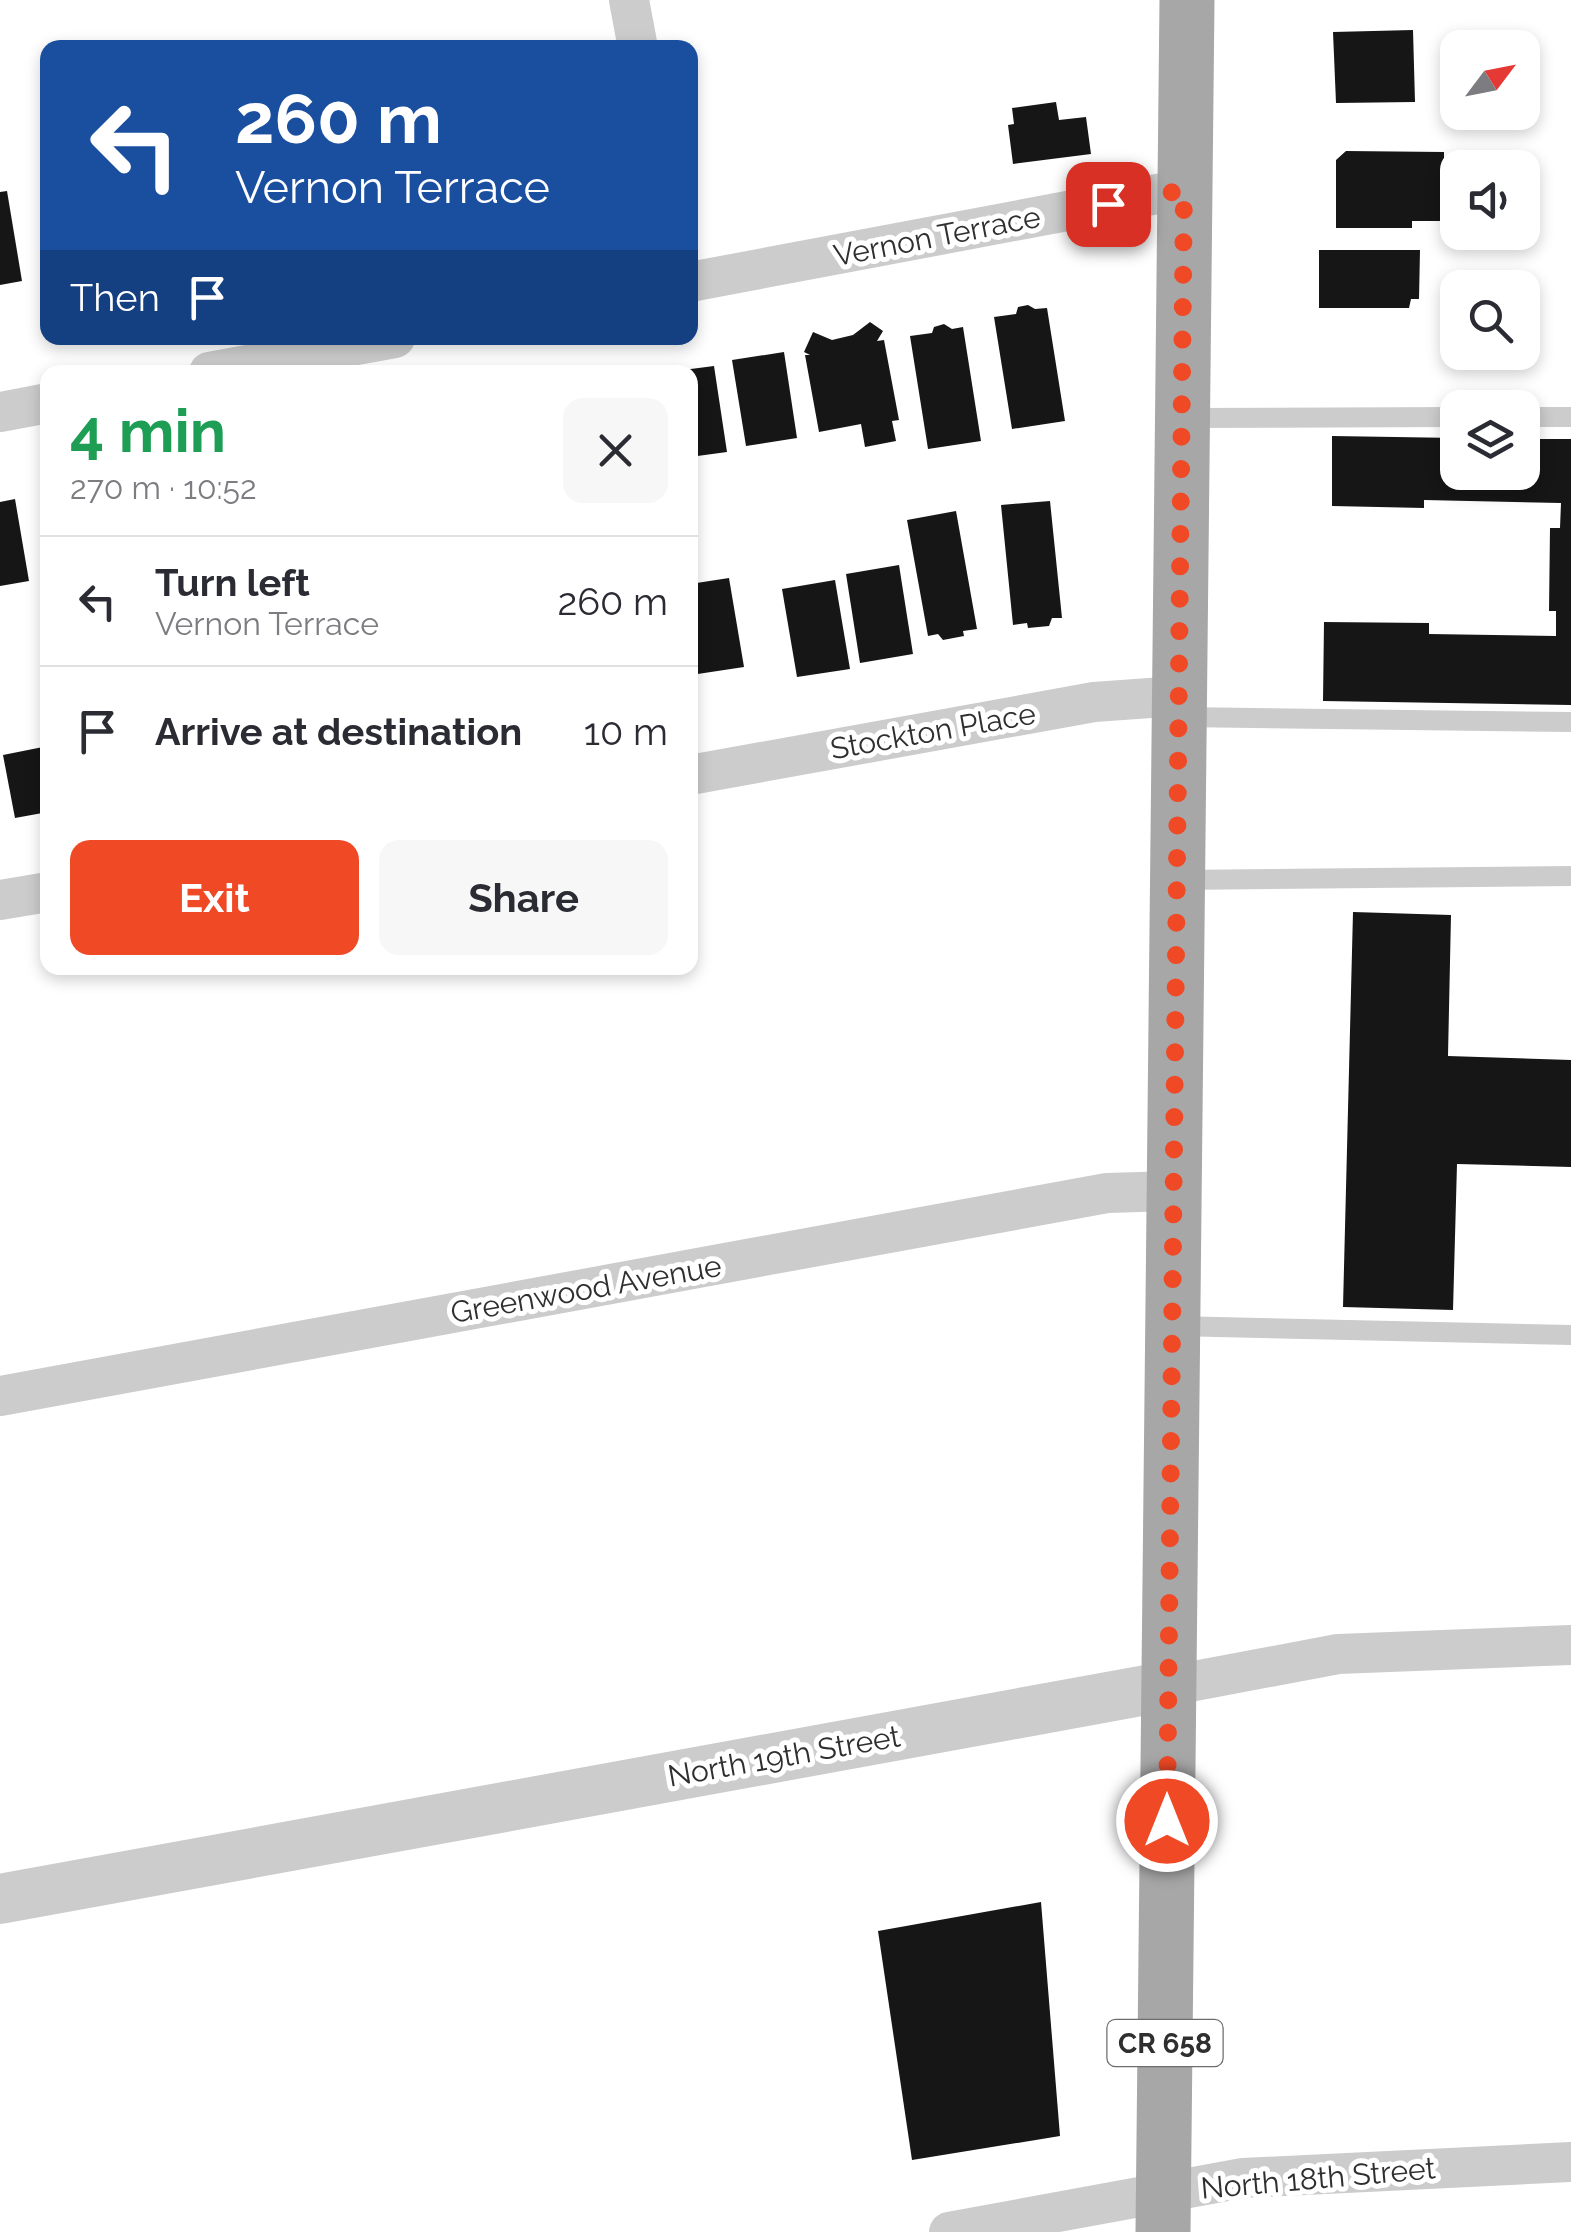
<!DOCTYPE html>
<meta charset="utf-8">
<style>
body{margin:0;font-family:Raleway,sans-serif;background:#f7f7f7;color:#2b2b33;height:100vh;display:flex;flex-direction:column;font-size:38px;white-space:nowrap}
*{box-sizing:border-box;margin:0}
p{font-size:32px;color:#7c7c81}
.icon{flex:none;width:55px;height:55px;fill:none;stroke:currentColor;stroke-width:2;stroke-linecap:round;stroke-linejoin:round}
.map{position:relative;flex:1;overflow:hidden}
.panel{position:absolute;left:40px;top:365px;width:658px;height:610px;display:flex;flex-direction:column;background:#fff;border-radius:20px;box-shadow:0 5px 15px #0003}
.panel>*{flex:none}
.banner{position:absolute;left:40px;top:40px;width:658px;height:305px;border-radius:20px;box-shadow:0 5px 15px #0003;background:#1a4fa0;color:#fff;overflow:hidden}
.needle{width:65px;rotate:58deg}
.tools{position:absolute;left:1440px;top:30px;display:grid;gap:20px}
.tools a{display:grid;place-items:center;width:100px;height:100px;border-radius:20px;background:#fff;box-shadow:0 5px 15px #0003;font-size:50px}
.pin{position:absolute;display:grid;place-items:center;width:85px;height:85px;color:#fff;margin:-42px;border-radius:20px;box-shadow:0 5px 15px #0006}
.me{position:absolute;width:110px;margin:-55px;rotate:0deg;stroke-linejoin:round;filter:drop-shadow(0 0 8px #0008)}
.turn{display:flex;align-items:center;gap:35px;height:210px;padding:0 30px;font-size:45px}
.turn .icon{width:130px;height:130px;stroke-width:2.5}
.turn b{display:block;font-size:70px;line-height:85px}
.then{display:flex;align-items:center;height:95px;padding:0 30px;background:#0003;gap:20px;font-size:38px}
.round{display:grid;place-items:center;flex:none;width:105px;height:105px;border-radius:20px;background:#f7f7f7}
.headline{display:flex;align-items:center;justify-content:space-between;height:170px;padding:0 30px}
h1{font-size:60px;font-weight:700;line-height:75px;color:#1e9e55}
.primary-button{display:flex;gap:20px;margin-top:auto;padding:20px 30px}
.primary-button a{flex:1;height:115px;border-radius:20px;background:#f04926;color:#fff;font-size:40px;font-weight:700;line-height:115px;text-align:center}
.primary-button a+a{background:#f7f7f7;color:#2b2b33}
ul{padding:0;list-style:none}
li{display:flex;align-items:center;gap:30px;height:130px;padding:0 30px;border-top:2px solid #e1e1e2}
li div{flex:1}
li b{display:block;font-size:38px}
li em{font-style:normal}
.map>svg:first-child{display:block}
.building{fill:#161616}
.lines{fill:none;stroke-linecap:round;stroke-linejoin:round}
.service{stroke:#ccc;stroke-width:20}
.minor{stroke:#ccc;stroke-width:40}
.tertiary{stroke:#ccc;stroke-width:50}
.primary{stroke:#a7a7a7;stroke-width:55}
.route{stroke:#f04926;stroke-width:18;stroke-dasharray:0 32.4}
.labels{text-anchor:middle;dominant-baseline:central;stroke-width:10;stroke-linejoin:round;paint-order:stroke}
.shield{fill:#fff;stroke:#6d6d6d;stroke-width:2.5}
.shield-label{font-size:28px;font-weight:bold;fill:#2f2f2f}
.street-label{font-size:30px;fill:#2f2f2f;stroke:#fff}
</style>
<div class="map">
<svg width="1571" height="2232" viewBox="0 0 1571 2232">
<rect width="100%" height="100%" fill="#fff"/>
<g class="building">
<path d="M1413,30L1415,102L1336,103L1333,32Z"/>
<path d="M1056,102L1059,120L1086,117L1091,154L1013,164L1008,125L1014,124L1012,108Z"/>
<path d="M1346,151L1444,152V221H1412V228H1336V160Z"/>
<path d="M7,191L22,281L0,285V192Z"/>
<path d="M1319,250H1420L1419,299H1411L1409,308H1319Z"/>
<path d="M1028,305L1035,309L1047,308L1065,421L1012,429L994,317L1016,314L1018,307Z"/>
<path d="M870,322L883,331L877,341L884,340L899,420L892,421L896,441L865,447L861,424L819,432L805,355H810L804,352L813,332L832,340L853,335Z"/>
<path d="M944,324L952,329L963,327L981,441L928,449L910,336L932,333L934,327Z"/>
<path d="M784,352L797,438L746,446L732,360Z"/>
<path d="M714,366L727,452L690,457V372L683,370Z"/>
<path d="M1332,436L1458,438V472H1522V439H1571V705L1323,701L1324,622L1429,623V634L1556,636V611H1549L1550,528H1560L1561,503L1424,500V508L1332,506Z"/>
<path d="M15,499L29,581L0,586V502Z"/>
<path d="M1050,501L1062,618H1052L1049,626L1028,628L1027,623L1013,625L1001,505Z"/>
<path d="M956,511L977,629L963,631L964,636L943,640L938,634L928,636L907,520Z"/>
<path d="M899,565L913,654L860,663L846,574Z"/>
<path d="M729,578L744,667L691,675L690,584Z"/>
<path d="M835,580L850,669L797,677L782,589Z"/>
<path d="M48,746V812L15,818L3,755Z"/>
<path d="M1353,912L1451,915L1448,1056L1571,1060V1167L1457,1164L1453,1310L1343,1307Z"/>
<path d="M1041,1902L1060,2136L912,2160L878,1931Z"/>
</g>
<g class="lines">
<g class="service">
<path d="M1522,417H1571"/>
<path d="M1185,418L1458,417"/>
<path d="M1180,717L1571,722"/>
<path d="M1178,880L1571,876"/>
<path d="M1173,1326L1571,1335"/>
</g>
<g class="minor">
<path d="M629,0L638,48"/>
<path d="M690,282L1184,189"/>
<path d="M209,372L395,338"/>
<path d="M0,412L48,403"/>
<path d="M690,775L1094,702L1178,696"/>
<path d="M0,900L48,892"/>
<path d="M0,1396L1107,1193L1173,1191"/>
<path d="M1168,1686L1338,1654L1571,1645"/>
<path d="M949,2232L1243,2178L1571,2162"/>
</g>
<path class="tertiary" d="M0,1899L1168,1686"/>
<path class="primary" d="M1163,2232L1187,0"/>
</g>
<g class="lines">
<path class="route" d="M1108,204L1184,190L1167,1821"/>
</g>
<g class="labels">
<rect class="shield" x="1107.5" y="2020" width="115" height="46" rx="8"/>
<g class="shield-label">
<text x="1165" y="2043">CR 658</text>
</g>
<g class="street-label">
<text transform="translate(937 236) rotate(-11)">Vernon Terrace</text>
<text transform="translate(933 731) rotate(-10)">Stockton Place</text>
<text transform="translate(586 1289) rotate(-10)">Greenwood Avenue</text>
<text transform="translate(784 1756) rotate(-10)">North 19th Street</text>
<text transform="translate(1318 2178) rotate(-5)">North 18th Street</text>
</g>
</g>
</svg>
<div class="tools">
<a><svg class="needle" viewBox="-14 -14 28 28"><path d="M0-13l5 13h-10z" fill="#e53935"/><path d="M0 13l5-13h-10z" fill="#7c7c81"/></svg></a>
<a><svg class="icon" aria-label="sound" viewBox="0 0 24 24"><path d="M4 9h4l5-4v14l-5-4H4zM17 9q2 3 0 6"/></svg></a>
<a><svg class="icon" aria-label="search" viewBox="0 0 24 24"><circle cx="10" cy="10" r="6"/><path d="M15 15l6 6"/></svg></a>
<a><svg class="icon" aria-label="layers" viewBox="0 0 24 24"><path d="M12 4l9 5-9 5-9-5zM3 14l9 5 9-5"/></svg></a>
</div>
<div class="pin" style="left:1108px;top:204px;background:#d93025"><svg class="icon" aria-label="arrive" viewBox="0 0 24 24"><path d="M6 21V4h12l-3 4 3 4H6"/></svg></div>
<svg class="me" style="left:1167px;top:1821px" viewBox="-20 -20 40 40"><circle r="17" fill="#f04926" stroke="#fff" stroke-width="3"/><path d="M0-11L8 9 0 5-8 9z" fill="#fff"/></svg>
<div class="banner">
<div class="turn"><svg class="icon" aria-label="left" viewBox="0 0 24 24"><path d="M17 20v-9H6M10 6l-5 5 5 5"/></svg><div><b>260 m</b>Vernon Terrace</div></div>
<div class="then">Then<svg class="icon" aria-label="arrive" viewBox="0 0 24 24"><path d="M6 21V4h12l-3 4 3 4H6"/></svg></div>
</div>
<section class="panel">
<div class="headline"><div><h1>4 min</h1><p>270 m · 10:52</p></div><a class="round"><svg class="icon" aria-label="close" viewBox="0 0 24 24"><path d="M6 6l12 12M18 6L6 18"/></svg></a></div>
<ul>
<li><svg class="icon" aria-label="left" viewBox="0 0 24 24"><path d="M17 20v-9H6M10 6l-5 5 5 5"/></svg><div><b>Turn left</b><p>Vernon Terrace</p></div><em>260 m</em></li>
<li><svg class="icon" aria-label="arrive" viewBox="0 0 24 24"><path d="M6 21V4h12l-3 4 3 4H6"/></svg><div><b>Arrive at destination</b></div><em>10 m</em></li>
</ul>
<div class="primary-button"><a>Exit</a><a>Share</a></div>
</section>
</div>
